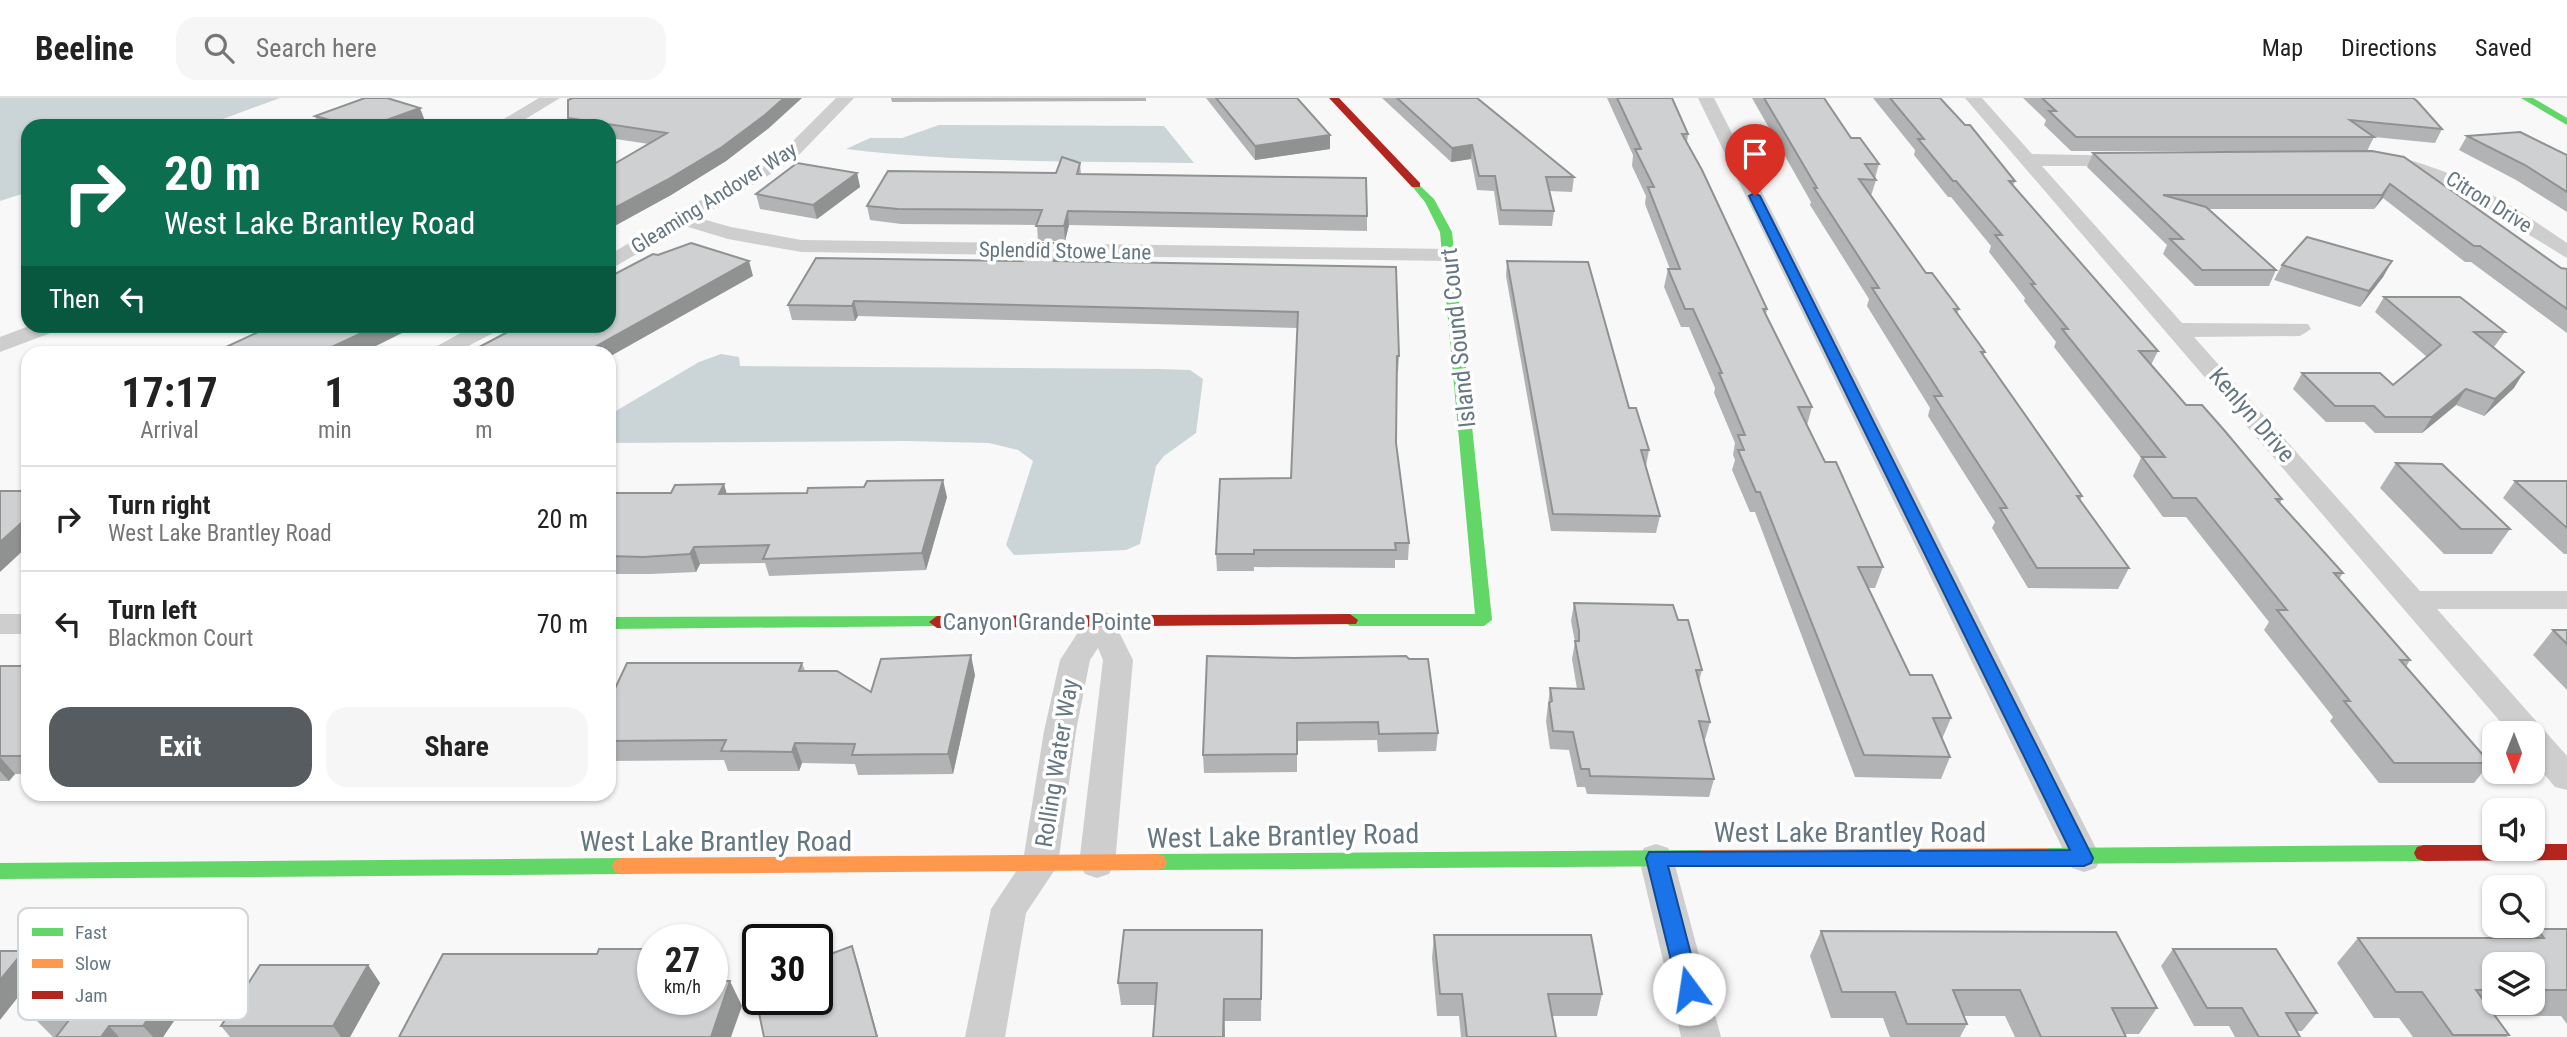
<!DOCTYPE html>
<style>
body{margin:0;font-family:"Roboto Condensed",sans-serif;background:#f6f6f6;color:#222;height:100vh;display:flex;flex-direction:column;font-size:26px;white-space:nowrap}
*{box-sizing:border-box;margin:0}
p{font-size:23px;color:#767676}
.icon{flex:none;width:38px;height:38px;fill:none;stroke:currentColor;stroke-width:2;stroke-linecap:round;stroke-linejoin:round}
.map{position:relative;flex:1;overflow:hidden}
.drawer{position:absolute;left:21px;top:248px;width:595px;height:455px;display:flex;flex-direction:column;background:#fff;border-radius:21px;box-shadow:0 2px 5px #0004}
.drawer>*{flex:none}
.top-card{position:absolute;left:21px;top:21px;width:595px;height:214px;border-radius:21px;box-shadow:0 2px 5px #0004;background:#0b6e4f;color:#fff;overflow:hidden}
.needle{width:46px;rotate:180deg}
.controls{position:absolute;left:2482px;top:623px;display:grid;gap:14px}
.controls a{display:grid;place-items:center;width:63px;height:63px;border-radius:14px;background:#fff;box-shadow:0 2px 5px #0004;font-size:35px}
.speed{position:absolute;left:637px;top:826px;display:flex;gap:14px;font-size:35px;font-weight:700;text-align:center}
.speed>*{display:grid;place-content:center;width:91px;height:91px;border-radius:50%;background:#fff;box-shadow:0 2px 5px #0004;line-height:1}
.speed small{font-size:18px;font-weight:400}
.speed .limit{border:4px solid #111;border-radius:10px;background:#fff;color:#111}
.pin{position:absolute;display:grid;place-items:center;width:60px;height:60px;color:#fff;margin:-72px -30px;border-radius:50% 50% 50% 0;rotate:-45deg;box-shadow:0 0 7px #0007}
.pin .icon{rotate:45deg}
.me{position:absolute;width:77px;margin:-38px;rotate:346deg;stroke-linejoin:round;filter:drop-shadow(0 0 5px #0008)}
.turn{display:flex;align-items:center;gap:24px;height:147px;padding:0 28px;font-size:32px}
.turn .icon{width:91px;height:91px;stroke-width:2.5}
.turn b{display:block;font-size:49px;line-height:60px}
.then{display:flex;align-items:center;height:66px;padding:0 28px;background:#0003;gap:14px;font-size:26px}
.eta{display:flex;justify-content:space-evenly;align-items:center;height:119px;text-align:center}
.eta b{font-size:42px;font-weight:700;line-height:49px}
.action{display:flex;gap:14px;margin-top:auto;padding:14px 28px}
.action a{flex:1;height:80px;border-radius:21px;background:#575c60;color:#fff;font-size:28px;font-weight:700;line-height:80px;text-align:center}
.action a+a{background:#f6f6f6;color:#222}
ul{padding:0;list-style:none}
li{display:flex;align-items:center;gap:21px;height:105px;padding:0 28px;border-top:2px solid #e0e0e0}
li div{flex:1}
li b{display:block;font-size:26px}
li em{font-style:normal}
header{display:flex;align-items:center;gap:42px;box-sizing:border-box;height:98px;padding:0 35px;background:#fff;border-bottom:2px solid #e0e0e0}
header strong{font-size:33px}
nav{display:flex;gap:38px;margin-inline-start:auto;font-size:24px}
.search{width:490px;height:63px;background:#f6f6f6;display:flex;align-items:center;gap:18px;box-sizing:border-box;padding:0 24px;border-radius:21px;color:#767676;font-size:26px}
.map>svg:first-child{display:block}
.water{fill:#cbd5d7}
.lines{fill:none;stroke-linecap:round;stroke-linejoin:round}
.street{fill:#cececf;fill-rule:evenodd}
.fast{fill:#63d668;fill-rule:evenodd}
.slow{fill:#ff974d;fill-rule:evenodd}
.jam{fill:#b3261e;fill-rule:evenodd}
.wall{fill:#b1b3b4;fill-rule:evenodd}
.shaded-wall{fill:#909292}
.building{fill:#ced0d1;stroke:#909292;stroke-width:2}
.route{fill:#1a73e8;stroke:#114b97;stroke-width:2}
.labels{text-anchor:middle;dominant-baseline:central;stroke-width:7;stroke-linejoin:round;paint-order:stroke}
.far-street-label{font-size:21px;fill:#657782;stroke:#fff}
.street-label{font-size:24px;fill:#657782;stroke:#fff}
.near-street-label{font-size:28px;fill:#657782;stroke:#fff}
.key{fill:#fff;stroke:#d1d6da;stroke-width:2}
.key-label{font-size:19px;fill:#657782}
</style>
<header>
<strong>Beeline</strong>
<div class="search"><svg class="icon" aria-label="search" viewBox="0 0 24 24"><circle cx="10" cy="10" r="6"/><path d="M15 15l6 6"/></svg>Search here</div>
<nav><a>Map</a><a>Directions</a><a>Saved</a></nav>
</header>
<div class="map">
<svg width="2567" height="939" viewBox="0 0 2567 939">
<rect width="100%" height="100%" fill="#f8f8f8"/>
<g class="water">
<path d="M0,0H280L204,28H28V94L0,103Z"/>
<path d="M939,27L1164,28L1194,65C1078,63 961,65 846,51L870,40H902Z"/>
<path d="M721,256L739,259L740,268L1160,271L1190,272L1203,281L1196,335L1164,358L1156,368L1140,446L1126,452L1014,457L1006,447L1033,363L1018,352L989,345L906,343L609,345V317L699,264Z"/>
</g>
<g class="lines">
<g class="street">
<path d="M539,0H560L514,28H492Z"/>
<path d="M836,0H854L795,61L699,120L731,129L801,142L1449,151L1459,157L1449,163L801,154L728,141L685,128L609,172V157L783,53Z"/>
<path d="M1698,0H1714L2101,760L2096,770L2084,774L2072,770Z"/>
<path d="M1965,0H1982L2032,56L2134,58L2137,62L2134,66L2128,68H2042L2182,225L2308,226L2311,231L2300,238L2194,239L2420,493H2567V511H2437L2567,658V692L2555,689L2532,662V635H2510Z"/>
<path d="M2375,55C2450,66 2506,103 2567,145V160L2446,86L2401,70L2369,65L2366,61Z"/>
<path d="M29,228H59L56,233L0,254V239Z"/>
<path d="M473,228H500L497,233L453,256H423Z"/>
<path d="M1100,513L1110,516L1133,562L1115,766L1109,776L1097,780L1085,776L1079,766L1103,562L1098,550L1090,562L1076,633L1058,767L1026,815L1005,939H965L991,811L1023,763L1044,633L1060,562L1090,516Z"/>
<rect x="0" y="516" width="28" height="20"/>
<path d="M1656,746L1668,750L1673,760L1721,939H1681L1639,760L1644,750Z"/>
</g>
<g class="fast">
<path d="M2521,0H2533L2567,20V27Z"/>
<path d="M1416,84L1434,101L1452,134L1492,522L1484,528H1350L1342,522L1350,516H1475L1440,134L1425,104L1411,87Z"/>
<path d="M937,518L943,520L945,524L943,528L609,531V519Z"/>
<path d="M2424,747L2431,749L2434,755L2431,761L2424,763L2046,766L2039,764L2036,758L2039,752L2046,750Z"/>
<path d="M1702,752L1709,754L1712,760L1709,766L1702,768L1157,772L1150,770L1147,764L1150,758L1157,756Z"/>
<path d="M622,760L629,762L632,768L629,774L622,776L0,781V765Z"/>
</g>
<g class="slow">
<path d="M2046,750L2053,752L2056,758L2053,764L2046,766L1702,768L1695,766L1692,760L1695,754L1702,752Z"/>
<path d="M1157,756L1164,758L1167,764L1164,770L1157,772L622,776L615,774L612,768L615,762L622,760Z"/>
</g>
<g class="jam">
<path d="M1329,0H1339L1420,85V89H1412Z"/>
<path d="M1350,516L1358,522L1356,526L937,530L929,524L937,518Z"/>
<path d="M2532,746H2567V762L2424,763L2417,761L2414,755L2417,749L2424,747H2494V751H2532Z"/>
</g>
</g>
<g class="wall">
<path d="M891,0H1146V3L892,4Z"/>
<path d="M1206,0H1297L1330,51L1255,62Z"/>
<path d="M1382,0H1477L1574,79L1572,94L1549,93L1554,113L1552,128L1499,127L1494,93L1477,92L1471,61L1451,64Z"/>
<path d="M1607,0H1672L1688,36L1687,44L1767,211L1766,216L1812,309L1807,327L1825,364L1883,469L1875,490H1868L1910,577L1951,620L1942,641L1950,659L1941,681L1855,679L1755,414H1750L1732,372L1735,362L1733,357L1735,345L1714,295L1715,290L1689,229H1681L1664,189L1668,171H1670L1645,106L1646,98L1632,68L1633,57Z"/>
<path d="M1752,0H1824L1851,40L1879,66L1875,80L1876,82L1871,98L1926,175L1959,211L1957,216L1985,254L1983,258L2082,398L2080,402L2129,470L2118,491L2028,490L1992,430L1995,424L1928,318L1930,310L1867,208L1869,201L1810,107L1811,104Z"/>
<path d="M1873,0H1940L2015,83L2013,88L2158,253L2151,267L2186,307L2282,401L2280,405L2343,475L2339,481L2410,562L2406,569L2490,665L2474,685H2379L2330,623L2333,619L2264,532L2269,524L2186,419H2163L2133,378L2141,360L2054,249L2056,244L2024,203L2025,200L1989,154L1991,148L1951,99H1948L1914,57L1915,52Z"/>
<path d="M2023,0H2413L2442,31L2435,45L2374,39L2367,53H2071L2044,27L2046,22Z"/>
<path d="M315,18L425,23L413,28H319Z"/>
<path d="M568,20L769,30L726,63L671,97L609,131V69L649,46L609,40V28H571Z"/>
<path d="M2467,38L2567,57V114L2516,82L2459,52Z"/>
<path d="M2372,53L2561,170L2567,171V235L2471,164H2465L2383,100L2374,111H2208L2276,172L2269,188H2195L2163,156L2167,147L2087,69L2093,55Z"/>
<path d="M1080,65L1081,76L1367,118V133L1069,127L1065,143H1038L1037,127L901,126L870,122L867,108L1056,75Z"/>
<path d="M857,75L860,89L817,121L760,111L756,96Z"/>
<path d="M1059,145L1061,160L1060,163L1396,169L1399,258L1398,274H1397L1396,345L1409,445L1408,462H1395V470L1254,469V473H1217L1216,456L1291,380L1298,230L858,218L855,223L792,222L788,207L1023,163Z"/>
<path d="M1507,163L1629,310L1649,352L1646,368L1660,418L1656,435L1551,433L1506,178Z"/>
<path d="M2392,163L2383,179L2360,209L2274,182L2282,167Z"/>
<path d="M2384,199L2505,234L2494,249L2514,290L2484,318L2456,307L2422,335H2375L2364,324H2326L2293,291L2302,275L2393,287L2427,259L2375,214Z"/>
<path d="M2396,365L2510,431L2492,456H2444L2380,390Z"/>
<path d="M2515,383H2567V456H2564L2503,400Z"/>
<path d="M727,396L947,399L926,472L769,478L765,465L700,466L696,474L650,476H609V406Z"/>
<path d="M1574,505L1678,522L1702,572L1699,583L1710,624L1705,642H1703L1714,681L1709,699L1587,696L1585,689H1577L1569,652L1550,651L1546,623L1550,590L1577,591L1572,561L1575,544L1571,523Z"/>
<path d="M2553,532H2567V592L2533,557Z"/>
<path d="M1207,558L1438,635L1436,653L1378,654L1377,642L1297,643V674L1204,675L1203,657Z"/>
<path d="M802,565L805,573L871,594L975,577L953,676L858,677L855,666L802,665L799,673H728L724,662L609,663V597L611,599Z"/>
<path d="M0,568H28V676H15L9,683H0Z"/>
<path d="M2537,831H2567V926L2561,918H2495L2509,937L2507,939H2413L2399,920H2374L2337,865L2358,840H2529ZM2494,866H2532V905H2494Z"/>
<path d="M1821,833L2157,910L2139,936H2125L2126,939H2015L2005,918H1964L1967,926L1960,939H1890L1883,920H1831L1810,858Z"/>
<path d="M1434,837L1602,896L1597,918H1552L1556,939H1461L1459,918H1437L1432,860Z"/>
<path d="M225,848L163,939H53L36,922L153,862Z"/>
<path d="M2173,851L2317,915L2302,933H2296L2300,939H2235L2229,928H2194L2161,868Z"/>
<path d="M1262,854L1261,923H1225L1156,907H1121L1118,885Z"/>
<path d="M368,867L380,885L350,939H230L221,928Z"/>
</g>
<g class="shaded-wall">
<path d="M784,0H802L769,30L726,63L671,97L609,131V113Z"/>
<path d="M420,10L425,23L413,28H370Z"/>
<path d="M1330,37V51L1255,62V48Z"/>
<path d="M1472,47L1471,61L1451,64L1452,50Z"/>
<path d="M857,75L860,89L817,121L813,107Z"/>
<path d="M2390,86L2383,100L2374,111L2382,97Z"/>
<path d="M1068,113L1069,127L1065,143L1064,128Z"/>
<path d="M1059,145L1061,160L1056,179L1054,163Z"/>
<path d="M749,163L753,178L609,259V256H582Z"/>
<path d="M2392,163L2383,179L2360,209L2369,193Z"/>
<path d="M854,203L858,218L855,223L852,208Z"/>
<path d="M377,228H416L360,256H322L321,254Z"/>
<path d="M2524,274L2514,290L2484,318L2495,301Z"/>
<path d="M2466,291L2456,307L2422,335L2432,319Z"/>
<path d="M943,382L947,399L926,472L922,455Z"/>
<path d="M724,386L729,403L719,396Z"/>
<path d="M28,419V448L0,474V444Z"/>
<path d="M694,449L700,466L696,474L690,456Z"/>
<path d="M971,557L975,577L953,676L948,656Z"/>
<path d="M795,645L802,665L799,673L792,654Z"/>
<path d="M0,659L15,676L9,683L0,673Z"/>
<path d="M211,830L225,848L163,939H153L143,928Z"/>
<path d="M852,848L858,866L878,939H877Z"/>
<path d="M24,853L41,870L0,922V882Z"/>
<path d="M368,867L380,885L350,939H341L333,928Z"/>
<path d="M730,883L742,908L731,939H711Z"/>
<path d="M1224,901L1225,939H1223Z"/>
<path d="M109,928L119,939H101Z"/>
</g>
<g class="building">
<path d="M365,0H387L420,10L370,28H352L315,18Z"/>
<path d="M573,0H784L765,17L722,49L667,82L609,113V69L667,35L568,20V2Z"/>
<path d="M1216,0H1297L1330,37L1255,48Z"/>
<path d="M1397,0H1477L1574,79H1546L1554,113L1501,112L1495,78H1479L1472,47L1452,50Z"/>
<path d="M1617,0H1672L1688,36H1682L1702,72L1767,211H1763L1812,309H1798L1825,364H1836L1883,469H1858L1910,577H1932L1951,620H1933L1950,659L1864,657L1760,394H1756L1738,352H1744L1738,337H1745L1719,275H1722L1693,211H1685L1668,171H1680L1648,89H1654L1635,51H1641Z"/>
<path d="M1764,0H1824L1851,40H1860L1879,66H1865L1876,82L1859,81L1926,175H1932L1959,211H1954L1985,254H1981L2082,398H2077L2129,470H2037L2000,410H2007L1934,298H1942L1872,190H1879L1814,90H1817Z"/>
<path d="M1890,0H1940L1965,27H1970L2015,83H2009L2158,253H2139L2186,307H2202L2224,332L2282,401H2276L2343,475H2334L2410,562H2400L2490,665H2394L2344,603H2350L2277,512H2287L2196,400H2173L2142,359H2165L2062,231H2068L2031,186H2035L1995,137H2002L1956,83H1953L1918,41H1924Z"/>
<path d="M2042,0H2413L2417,3L2442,31L2350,22L2374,39H2076L2049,13H2056Z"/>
<path d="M2520,34L2567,57V94L2525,67L2467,38Z"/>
<path d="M2372,53L2404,59L2561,170L2567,171V211L2480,148H2474L2390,86L2382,97H2163L2206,109L2276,172H2202L2170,141H2183L2093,55Z"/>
<path d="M1062,59L1080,65L1077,76L1366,80L1367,118L1068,113L1064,128H1036L1042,112L898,111L867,108L888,73L1056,75Z"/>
<path d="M797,65L857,75L813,107L756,96Z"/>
<path d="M2307,139L2392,163L2369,193L2282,167Z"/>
<path d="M691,145L749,163L582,256H466L519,228H609V179L653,156L658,157Z"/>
<path d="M1030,145H1059L1054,163L1396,169L1399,258H1397L1396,345L1409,445H1395L1396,452H1254V456H1216L1220,381L1291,380L1298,214L854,203L852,208L788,207L816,160L1023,163Z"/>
<path d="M1507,163L1588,164L1629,310H1636L1649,352H1641L1660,418L1553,416Z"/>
<path d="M2384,199H2460L2505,234H2474L2524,274L2495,301L2466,291L2432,319H2385L2374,308H2335L2302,275H2380L2393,287L2441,247Z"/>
<path d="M271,228H377L321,254L317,252L309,256H211Z"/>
<path d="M2396,365L2442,366L2510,431H2461Z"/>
<path d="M943,382L922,455L763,461L769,447L694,449L690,456L643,459L609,458V406L614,395H671L675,387L724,386L719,396L807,395L808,390L864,389L867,383Z"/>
<path d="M2515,383H2567V430Z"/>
<path d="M0,393H28V419L0,444Z"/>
<path d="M1574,505L1673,507L1678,522H1688L1702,572H1696L1710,624L1699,623L1714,681L1590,678L1589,671H1581L1573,634L1553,633L1549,605L1552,603L1550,590L1584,591L1575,543H1579V533Z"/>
<path d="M2553,532H2567V546Z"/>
<path d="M971,557L948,656L852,657L855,646L795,645L792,654L721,653L726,642L609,643V597L611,599L627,565H802L799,573H837L871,594L881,561Z"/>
<path d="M1207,558L1295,560L1406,558L1409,561H1428L1438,635L1379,636L1378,624L1297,625V656L1203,657Z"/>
<rect x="0" y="568" width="28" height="90"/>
<path d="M175,830H211L143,928H109L101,939H56L69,922H36L81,862H153Z"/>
<path d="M2537,831H2567V892H2532V866H2494V892H2476L2509,937H2453L2422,894H2396L2358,840H2544Z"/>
<path d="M1124,832H1262L1261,901H1224L1223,939H1153L1157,885H1118Z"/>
<path d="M1821,833L2116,834L2157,910H2112L2126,939H2041L2020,892H1953L1967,926H1907L1895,894H1842Z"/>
<path d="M1434,837H1591L1602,896H1548L1556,939H1467L1462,896H1440Z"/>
<path d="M852,848L877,939H764L754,891H758V901H817V861Z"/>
<path d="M599,851H653V880L652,883H653V901H712V883H730L711,939H399L443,856H597Z"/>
<path d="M2173,851H2276L2317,915H2286L2300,939H2259L2242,910H2207Z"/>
<path d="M0,853H24L0,882Z"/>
<path d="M260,867H368L333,928H221Z"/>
</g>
<path class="route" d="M1755,95L1760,98L2093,760L2091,765L2084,768H1668L1700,891L1697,898L1689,901L1681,898L1678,891L1646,760L1649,754L2070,752L1749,98Z"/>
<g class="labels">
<g class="far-street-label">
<text transform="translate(714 100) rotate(-32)">Gleaming Andover Way</text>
<text transform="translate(2489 104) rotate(32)">Citron Drive</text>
<text transform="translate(1065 153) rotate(1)">Splendid Stowe Lane</text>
</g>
<g class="street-label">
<text transform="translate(1458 240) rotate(-96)">Island Sound Court</text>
<text transform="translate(2252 317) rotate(49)">Kenlyn Drive</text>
<text x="1047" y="524">Canyon Grande Pointe</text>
<text transform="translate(1057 665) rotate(-81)">Rolling Water Way</text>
</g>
<g class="near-street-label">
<text x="1850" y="734">West Lake Brantley Road</text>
<text transform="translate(1283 738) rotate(-1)">West Lake Brantley Road</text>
<text x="716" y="743">West Lake Brantley Road</text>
</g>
</g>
<rect x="18" y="810" width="230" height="112" rx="10" class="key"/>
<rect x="32" y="830" width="31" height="8" fill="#63d668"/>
<rect x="32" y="861" width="31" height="9" fill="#ff974d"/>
<rect x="32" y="893" width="31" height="8" fill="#b3261e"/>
<g class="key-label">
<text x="75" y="841">Fast</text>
<text x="75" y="872">Slow</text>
<text x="75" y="904">Jam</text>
</g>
</svg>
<div class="controls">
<a><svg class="needle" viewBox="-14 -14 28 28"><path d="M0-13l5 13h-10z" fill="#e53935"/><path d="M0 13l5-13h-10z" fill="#767676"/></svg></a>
<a><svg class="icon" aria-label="sound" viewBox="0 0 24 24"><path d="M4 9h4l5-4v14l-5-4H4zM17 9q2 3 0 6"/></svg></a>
<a><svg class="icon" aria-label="search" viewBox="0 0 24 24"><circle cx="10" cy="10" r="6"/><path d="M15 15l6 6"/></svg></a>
<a><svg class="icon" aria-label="layers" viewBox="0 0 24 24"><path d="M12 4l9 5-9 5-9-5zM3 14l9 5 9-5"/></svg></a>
</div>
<div class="speed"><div>27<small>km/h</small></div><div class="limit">30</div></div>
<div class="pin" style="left:1755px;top:98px;background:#d93025"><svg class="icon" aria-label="arrive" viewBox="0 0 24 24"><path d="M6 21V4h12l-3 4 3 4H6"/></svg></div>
<svg class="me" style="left:1689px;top:891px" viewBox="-20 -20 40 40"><circle r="19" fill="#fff"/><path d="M0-13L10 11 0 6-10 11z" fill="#1a73e8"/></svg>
<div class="top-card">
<div class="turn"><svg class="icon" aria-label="right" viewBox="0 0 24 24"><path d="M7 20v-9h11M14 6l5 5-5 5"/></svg><div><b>20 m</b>West Lake Brantley Road</div></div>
<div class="then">Then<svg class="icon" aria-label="left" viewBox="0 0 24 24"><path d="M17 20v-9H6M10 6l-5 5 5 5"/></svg></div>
</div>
<section class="drawer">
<div class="eta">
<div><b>17:17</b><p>Arrival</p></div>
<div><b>1</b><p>min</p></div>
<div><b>330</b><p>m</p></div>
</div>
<ul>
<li><svg class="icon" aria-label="right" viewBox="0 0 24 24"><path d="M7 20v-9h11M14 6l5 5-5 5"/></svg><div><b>Turn right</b><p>West Lake Brantley Road</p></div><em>20 m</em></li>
<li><svg class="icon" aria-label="left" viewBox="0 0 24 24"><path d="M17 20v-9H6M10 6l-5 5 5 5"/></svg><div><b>Turn left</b><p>Blackmon Court</p></div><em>70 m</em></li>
</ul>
<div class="action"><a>Exit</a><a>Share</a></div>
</section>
</div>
